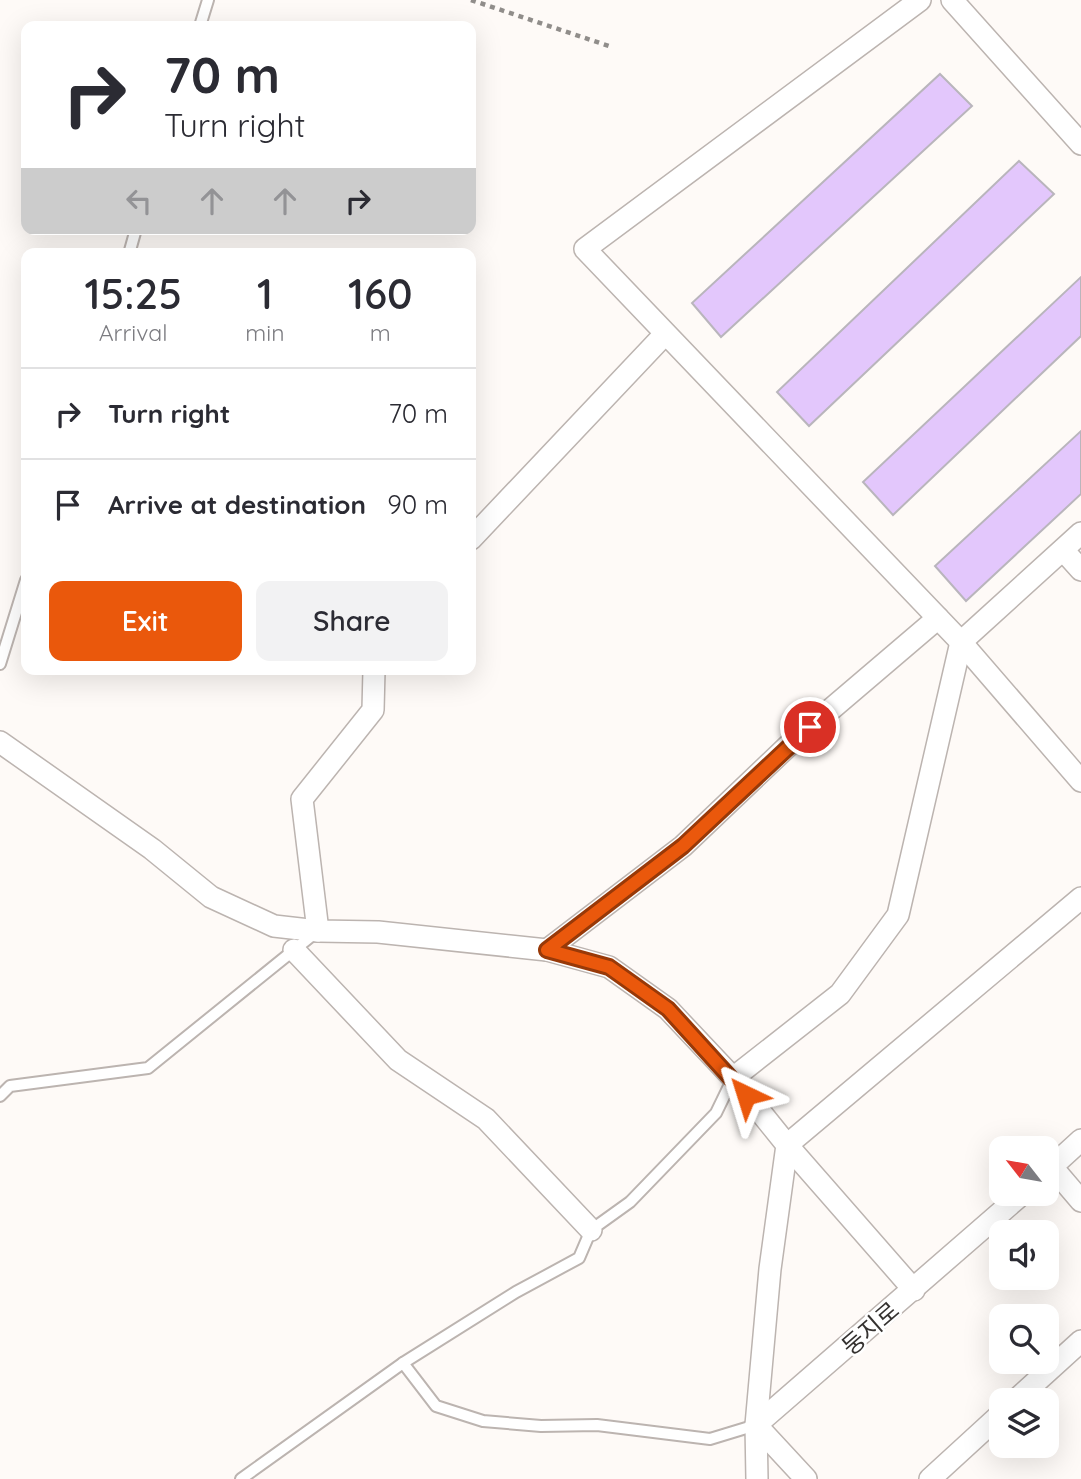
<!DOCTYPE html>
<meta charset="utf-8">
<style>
body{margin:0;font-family:Quicksand,"Noto Sans KR",sans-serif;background:#f2f2f3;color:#2b2b33;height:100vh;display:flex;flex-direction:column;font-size:26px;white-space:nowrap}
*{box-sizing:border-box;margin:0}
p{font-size:23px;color:#7c7c81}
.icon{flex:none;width:38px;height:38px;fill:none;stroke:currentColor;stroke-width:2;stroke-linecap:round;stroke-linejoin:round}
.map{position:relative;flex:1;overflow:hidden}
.details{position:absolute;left:21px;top:248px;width:455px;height:427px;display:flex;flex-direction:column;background:#fff;border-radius:14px;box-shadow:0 7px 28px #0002}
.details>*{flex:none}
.banner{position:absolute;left:21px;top:21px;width:455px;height:214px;border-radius:14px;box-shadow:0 7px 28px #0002;background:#fff;color:#2b2b33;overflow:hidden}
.needle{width:46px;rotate:301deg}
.buttons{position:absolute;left:989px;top:1136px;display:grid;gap:14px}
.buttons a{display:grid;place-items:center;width:70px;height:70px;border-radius:14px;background:#fff;box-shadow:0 7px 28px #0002;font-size:35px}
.pin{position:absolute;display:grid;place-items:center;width:60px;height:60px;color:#fff;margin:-30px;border:4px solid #fff;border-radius:50%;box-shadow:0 2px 7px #0007}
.me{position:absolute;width:77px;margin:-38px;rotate:319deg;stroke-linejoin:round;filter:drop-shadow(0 0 5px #0008)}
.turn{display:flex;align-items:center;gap:24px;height:147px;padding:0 28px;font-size:32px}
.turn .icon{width:91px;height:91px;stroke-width:2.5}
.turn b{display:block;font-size:49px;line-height:60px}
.lanes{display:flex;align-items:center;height:66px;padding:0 28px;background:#0003;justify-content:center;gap:35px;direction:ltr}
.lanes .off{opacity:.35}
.eta{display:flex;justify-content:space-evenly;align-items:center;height:119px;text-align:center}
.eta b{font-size:42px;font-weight:600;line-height:49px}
.action{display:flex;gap:14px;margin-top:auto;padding:14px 28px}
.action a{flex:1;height:80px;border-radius:14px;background:#ea580c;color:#fff;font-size:28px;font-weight:600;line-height:80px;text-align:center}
.action a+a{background:#f2f2f3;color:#2b2b33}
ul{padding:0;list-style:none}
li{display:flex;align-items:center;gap:21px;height:91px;padding:0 28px;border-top:2px solid #e1e1e2}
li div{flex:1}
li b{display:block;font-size:26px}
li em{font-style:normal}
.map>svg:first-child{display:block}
.building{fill:#e3c7fc;stroke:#b9b5bc;stroke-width:2}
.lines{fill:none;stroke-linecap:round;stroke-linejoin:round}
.service-casing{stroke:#bcb4b0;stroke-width:14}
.minor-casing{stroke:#bcb4b0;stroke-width:24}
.path{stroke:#908d8a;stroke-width:4.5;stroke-dasharray:5 5;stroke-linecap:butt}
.service{stroke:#fff;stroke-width:10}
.minor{stroke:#fff;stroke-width:21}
.route-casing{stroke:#983908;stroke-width:18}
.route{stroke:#ea580c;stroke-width:12}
.labels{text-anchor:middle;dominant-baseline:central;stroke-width:5;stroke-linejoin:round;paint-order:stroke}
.street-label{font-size:24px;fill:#353230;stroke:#fff}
</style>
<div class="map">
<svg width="1081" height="1479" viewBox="0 0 1081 1479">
<rect width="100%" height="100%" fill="#fefaf7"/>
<g class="building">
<path d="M940,74L972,106L721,337L692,303Z"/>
<path d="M1019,161L1054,194L809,426L777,392Z"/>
<path d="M1081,277V336L893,515L863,482Z"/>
<path d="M1081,431V494L966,601L935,566Z"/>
</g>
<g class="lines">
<g class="service-casing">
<g id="service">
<path d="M200,26L208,0"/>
<path d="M129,254L136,229"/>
<path d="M0,664L26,580"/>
<path d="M0,1096L10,1086L148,1068L315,933"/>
<path d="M403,1363L436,1406L483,1421L541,1426L597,1425L710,1439L756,1425"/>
<path d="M241,1479L403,1363L516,1292L579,1258L591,1230L630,1202L716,1113L733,1078"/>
</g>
</g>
<g class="minor-casing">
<g id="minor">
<path d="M920,0L585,249L961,642L1081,781"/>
<path d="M952,0L1081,144"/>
<path d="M471,539L665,334"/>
<path d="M1063,550L1081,570"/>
<path d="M0,742L152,849L211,897L274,926L318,931L378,932L547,950L609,967L668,1009L733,1078L787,1145L770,1269L756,1425L806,1479"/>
<path d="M318,931L302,799L373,710L374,670"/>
<path d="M294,950L398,1060L486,1119L591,1230"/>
<path d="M547,950L683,846L789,745L938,618"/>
<path d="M733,1078L840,994L898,915L961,642L1081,533"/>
<path d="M1052,1167L1081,1201"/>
<path d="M1046,1172L1081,1140"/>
<path d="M914,1290L787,1145L1081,898"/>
<path d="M1016,1400L1081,1341"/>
<path d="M757,1479L756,1425L1022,1194"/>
<path d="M930,1479L1001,1414"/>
</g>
</g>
<path class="path" d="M471,0L609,46"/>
<use href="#service" class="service"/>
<use href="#minor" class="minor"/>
</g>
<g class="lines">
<g class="route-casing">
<path id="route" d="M746,1095L668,1009L609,967L547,950L683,846L810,727"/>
</g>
<use href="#route" class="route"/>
</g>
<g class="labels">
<g class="street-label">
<text transform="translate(870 1328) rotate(-41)">둥지로</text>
</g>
</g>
</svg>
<div class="buttons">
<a><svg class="needle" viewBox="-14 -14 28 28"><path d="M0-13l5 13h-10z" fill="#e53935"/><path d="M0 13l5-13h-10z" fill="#7c7c81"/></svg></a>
<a><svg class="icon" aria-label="sound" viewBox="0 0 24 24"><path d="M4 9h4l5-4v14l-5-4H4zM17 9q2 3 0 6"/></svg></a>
<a><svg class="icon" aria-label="search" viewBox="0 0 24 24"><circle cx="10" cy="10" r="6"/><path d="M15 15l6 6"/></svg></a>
<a><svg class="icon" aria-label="layers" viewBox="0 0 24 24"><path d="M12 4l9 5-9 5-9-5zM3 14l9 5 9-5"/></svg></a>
</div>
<div class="pin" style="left:810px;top:727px;background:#d93025"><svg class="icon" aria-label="arrive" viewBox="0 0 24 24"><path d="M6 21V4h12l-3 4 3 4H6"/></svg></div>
<svg class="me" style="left:746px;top:1095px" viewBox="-20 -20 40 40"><path d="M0-17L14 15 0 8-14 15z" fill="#ea580c" stroke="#fff" stroke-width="4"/></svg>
<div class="banner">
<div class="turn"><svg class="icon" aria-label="right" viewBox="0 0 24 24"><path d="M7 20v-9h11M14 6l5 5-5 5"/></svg><div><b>70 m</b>Turn right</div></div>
<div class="lanes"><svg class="icon off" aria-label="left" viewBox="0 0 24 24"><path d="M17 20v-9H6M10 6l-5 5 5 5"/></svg><svg class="icon off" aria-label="ahead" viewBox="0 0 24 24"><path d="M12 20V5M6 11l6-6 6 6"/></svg><svg class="icon off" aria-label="ahead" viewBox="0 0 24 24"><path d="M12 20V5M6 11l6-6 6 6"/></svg><svg class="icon" aria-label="right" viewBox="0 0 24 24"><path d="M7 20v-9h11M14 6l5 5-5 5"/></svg></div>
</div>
<section class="details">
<div class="eta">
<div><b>15:25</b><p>Arrival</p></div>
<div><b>1</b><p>min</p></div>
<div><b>160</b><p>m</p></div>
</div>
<ul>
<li><svg class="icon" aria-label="right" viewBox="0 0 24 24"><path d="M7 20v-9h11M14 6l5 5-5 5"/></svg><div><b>Turn right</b></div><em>70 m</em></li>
<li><svg class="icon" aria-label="arrive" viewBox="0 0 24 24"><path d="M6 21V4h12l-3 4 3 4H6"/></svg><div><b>Arrive at destination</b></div><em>90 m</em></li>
</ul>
<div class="action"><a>Exit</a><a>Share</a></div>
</section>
</div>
